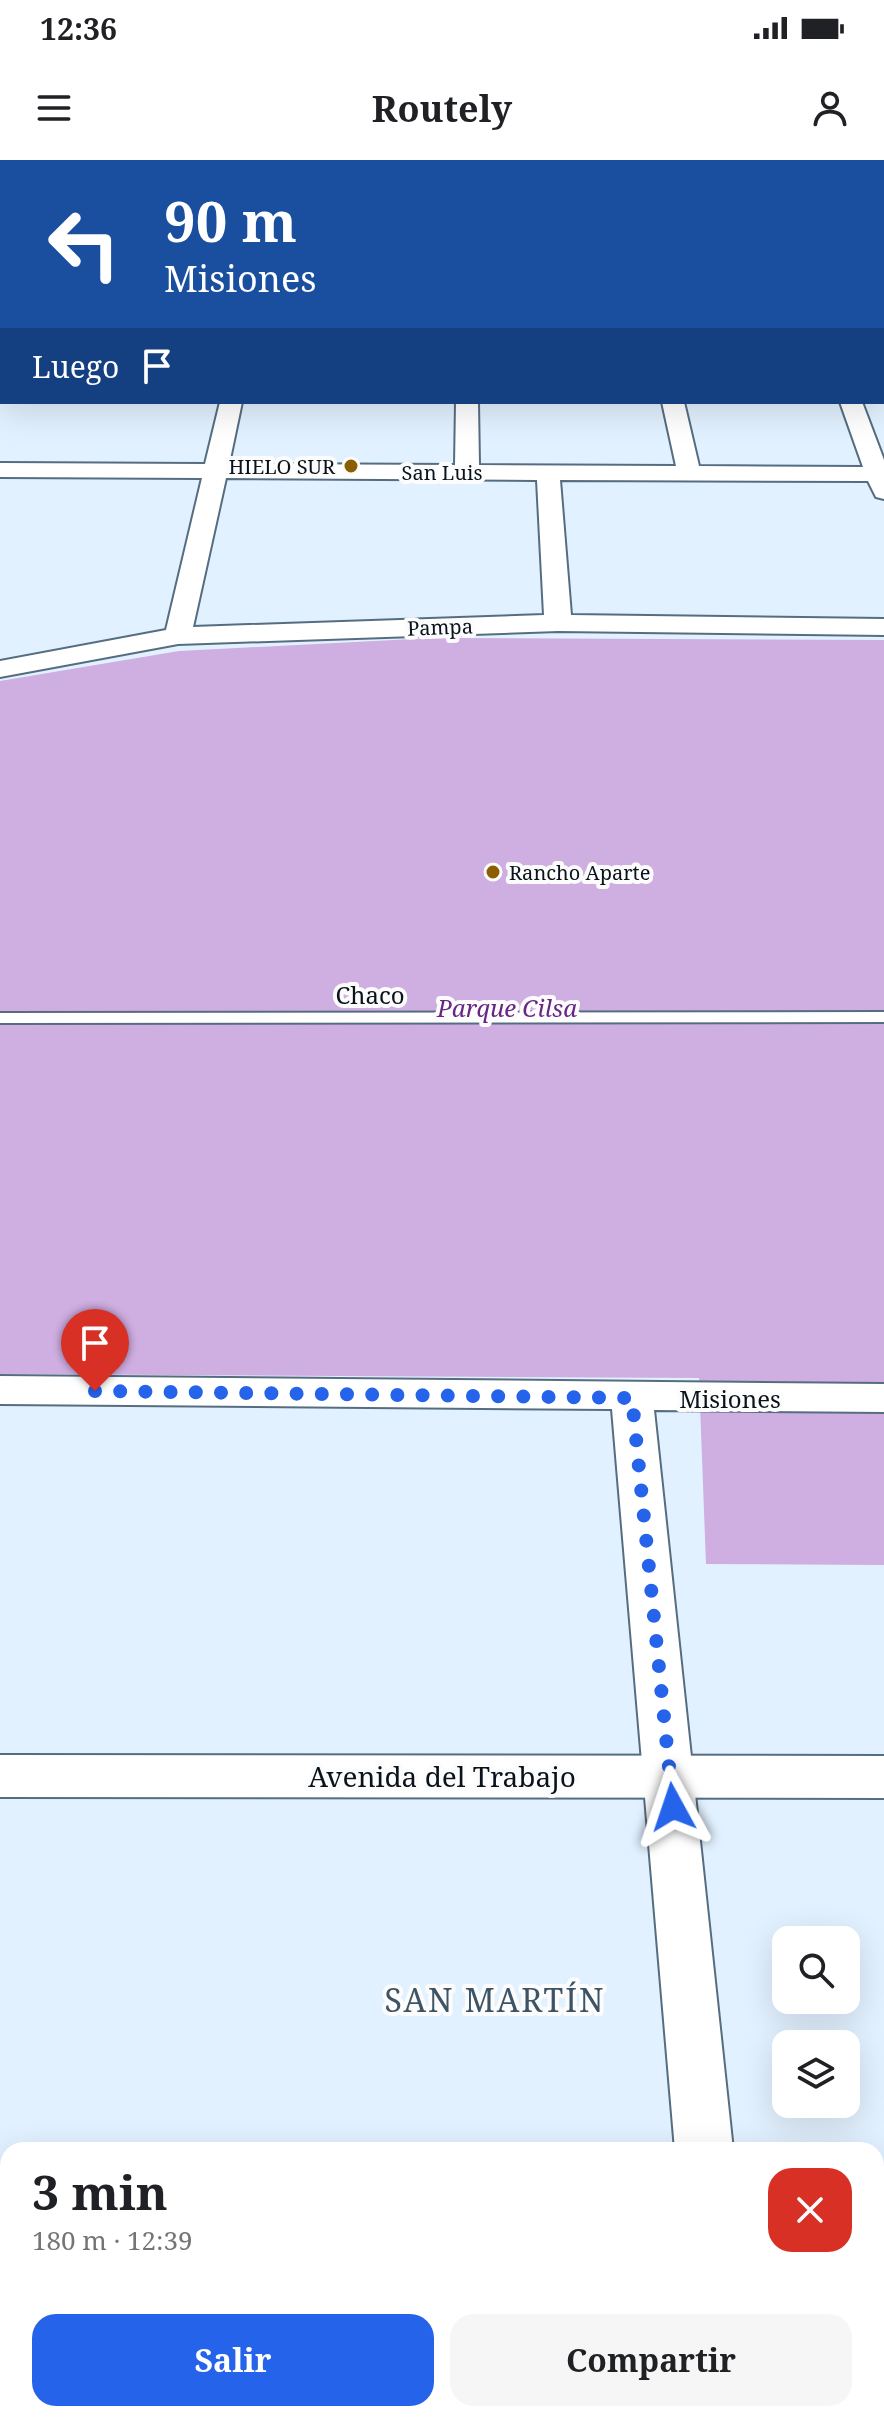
<!DOCTYPE html>
<html lang="es">
<meta charset="utf-8">
<style>
body{margin:0;font-family:"Noto Serif",serif;background:#f6f6f6;color:#202124;height:100vh;display:flex;flex-direction:column;font-size:30px;white-space:nowrap}
*{box-sizing:border-box;margin:0}
p{font-size:26px;color:#757577}
.icon{flex:none;width:44px;height:44px;fill:none;stroke:currentColor;stroke-width:2;stroke-linecap:round;stroke-linejoin:round}
.map{position:relative;flex:1;overflow:hidden}
.sheet{position:absolute;left:0px;top:1982px;width:884px;height:280px;display:flex;flex-direction:column;background:#fff;border-radius:24px 24px 0 0;box-shadow:0 8px 32px #0002}
.sheet>*{flex:none}
.hud{position:absolute;left:0px;top:0px;width:884px;height:244px;box-shadow:0 8px 32px #0002;background:#1a4fa0;color:#fff;overflow:hidden}
.fabs{position:absolute;left:772px;top:1766px;display:grid;gap:16px}
.fabs a{display:grid;place-items:center;width:88px;height:88px;border-radius:16px;background:#fff;box-shadow:0 8px 32px #0002;font-size:40px}
.pin{position:absolute;display:grid;place-items:center;width:68px;height:68px;color:#fff;margin:-82px -34px;border-radius:50% 50% 50% 0;rotate:-45deg;box-shadow:0 0 8px #0007}
.pin .icon{rotate:45deg}
.me{position:absolute;width:88px;margin:-44px;rotate:355deg;stroke-linejoin:round;filter:drop-shadow(0 0 6px #0008)}
.turn{display:flex;align-items:center;gap:28px;height:168px;padding:0 32px;font-size:36px}
.turn .icon{width:104px;height:104px;stroke-width:2.5}
.turn b{display:block;font-size:56px;line-height:68px}
.then{display:flex;align-items:center;height:76px;padding:0 32px;background:#0003;gap:16px;font-size:30px}
.round{display:grid;place-items:center;flex:none;width:84px;height:84px;border-radius:24px;background:#f6f6f6}
.summary{display:flex;align-items:center;justify-content:space-between;height:136px;padding:0 32px}
h1{font-size:48px;font-weight:700;line-height:60px}
.action{display:flex;gap:16px;margin-top:auto;padding:16px 32px}
.action a{flex:1;height:92px;border-radius:24px;background:#2563eb;color:#fff;font-size:32px;font-weight:700;line-height:92px;text-align:center}
.action a+a{background:#f6f6f6;color:#202124}
.status{display:flex;justify-content:space-between;align-items:center;height:56px;padding:0 40px;background:#fff;direction:ltr}
.status svg{height:22px;fill:currentColor}
header{display:flex;justify-content:space-between;align-items:center;height:104px;padding:0 32px;background:#fff;font-size:36px;font-weight:700}
.map>svg:first-child{display:block}
.green{fill:#cfaee2}
.lines{fill:none;stroke-linecap:round;stroke-linejoin:round}
.service-casing{stroke:#566d80;stroke-width:4}
.minor-casing{stroke:#566d80;stroke-width:4}
.secondary-casing{stroke:#566d80;stroke-width:4}
.primary-casing{stroke:#566d80;stroke-width:4}
.service{fill:#fff;fill-rule:evenodd}
.minor{fill:#fff;fill-rule:evenodd}
.secondary{fill:#fff;fill-rule:evenodd}
.primary{fill:#fff;fill-rule:evenodd}
.route{stroke:#2563eb;stroke-width:14;stroke-dasharray:0 25.2}
.poi-dot{fill:#8c5e03;stroke:#fcfcfc;stroke-width:3}
.labels{text-anchor:middle;dominant-baseline:central;stroke-width:8;stroke-linejoin:round;paint-order:stroke}
.far-poi-label{font-size:20px;fill:#0a131b;stroke:#fcfcfc;text-anchor:end}
.far-street-label{font-size:20px;fill:#0a131b;stroke:#fcfcfc}
.street-label{font-size:24px;fill:#0a131b;stroke:#fcfcfc}
.park-label{font-size:24px;font-style:italic;fill:#672685;stroke:#fcfcfc}
.near-street-label{font-size:28px;fill:#0a131b;stroke:#fcfcfc}
.near-neighbourhood-label{font-size:32px;letter-spacing:2px;fill:#3d5366;stroke:#fcfcfc}
</style>
<div class="status"><b>12:36</b><svg viewBox="0 0 49 12"><path d="M0 12V9h3v3zM5 12V6h3v6zM10 12V3h3v9zM15 12V0h3v12zM26 1h20v11H26zM47 4h2v5h-2z"/></svg></div>
<header><svg class="icon" aria-label="menu" viewBox="0 0 24 24"><path d="M4 6h16M4 12h16M4 18h16"/></svg>Routely<svg class="icon" aria-label="person" viewBox="0 0 24 24"><circle cx="12" cy="8" r="4"/><path d="M4 21q1-7 8-7t8 7"/></svg></header>
<div class="map">
<svg width="884" height="2262" viewBox="0 0 884 2262">
<rect width="100%" height="100%" fill="#e2f1ff"/>
<path class="green" d="M432,478L884,480V1405L706,1404L699,1218L0,1214V521L179,491Z"/>
<g class="lines">
<g class="service-casing">
<path id="service" d="M884,852V862L0,863V853Z"/>
</g>
<g class="minor-casing">
<g id="minor">
<rect x="273" y="0" width="18" height="2"/>
<rect x="514" y="0" width="18" height="2"/>
<rect x="642" y="0" width="18" height="2"/>
<path d="M760,0H778L779,2H761Z"/>
<rect x="0" y="25" width="2" height="10"/>
<rect x="882" y="28" width="2" height="10"/>
<rect x="0" y="101" width="2" height="12"/>
<rect x="882" y="105" width="2" height="12"/>
<rect x="0" y="191" width="2" height="12"/>
<rect x="882" y="197" width="2" height="12"/>
<path d="M220,242H242L229,304L455,305L456,242H478L479,305L676,306L662,242H684L699,306L863,307L840,242H862L884,300V339L876,337L868,321L560,320L571,455L884,459V475L558,471L178,484L0,517V501L166,470L202,318L0,317V303L205,304ZM226,318L537,320L544,455L193,467Z"/>
<path d="M0,1216L884,1224V1252L654,1250L733,1990H675L612,1249L0,1244Z"/>
<rect x="0" y="2037" width="8" height="54"/>
<rect x="876" y="2046" width="8" height="54"/>
<rect x="684" y="2254" width="62" height="8"/>
</g>
</g>
<g class="secondary-casing">
<path id="secondary" d="M0,1595L884,1596V1638L0,1637Z"/>
</g>
<g class="primary-casing">
<g id="primary">
<path d="M21,0H41L20,2Z"/>
<path d="M0,52H2L0,68Z"/>
</g>
</g>
<use href="#service" class="service"/>
<use href="#minor" class="minor"/>
<use href="#secondary" class="secondary"/>
<use href="#primary" class="primary"/>
</g>
<g class="lines">
<path class="route" d="M95,1231L632,1238L673,1647"/>
</g>
<g class="poi-dot">
<circle cx="351" cy="306" r="8"/>
<circle cx="493" cy="712" r="8"/>
</g>
<g class="labels">
<g class="far-poi-label">
<text x="335" y="306">HIELO SUR</text>
<text x="509" y="712" text-anchor="start">Rancho Aparte</text>
</g>
<g class="far-street-label">
<text x="442" y="312">San Luis</text>
<text transform="translate(440 467) rotate(-2)">Pampa</text>
</g>
<g class="street-label">
<text x="370" y="834">Chaco</text>
<text x="730" y="1238">Misiones</text>
</g>
<g class="park-label">
<text x="507" y="847">Parque Cilsa</text>
</g>
<g class="near-street-label">
<text x="442" y="1616">Avenida del Trabajo</text>
</g>
<g class="near-neighbourhood-label">
<text x="495" y="1839">SAN MARTÍN</text>
</g>
</g>
</svg>
<div class="fabs">
<a><svg class="icon" aria-label="search" viewBox="0 0 24 24"><circle cx="10" cy="10" r="6"/><path d="M15 15l6 6"/></svg></a>
<a><svg class="icon" aria-label="layers" viewBox="0 0 24 24"><path d="M12 4l9 5-9 5-9-5zM3 14l9 5 9-5"/></svg></a>
</div>
<div class="pin" style="left:95px;top:1231px;background:#d93025"><svg class="icon" aria-label="arrive" viewBox="0 0 24 24"><path d="M6 21V4h12l-3 4 3 4H6"/></svg></div>
<svg class="me" style="left:673px;top:1647px" viewBox="-20 -20 40 40"><path d="M0-17L14 15 0 8-14 15z" fill="#2563eb" stroke="#fff" stroke-width="4"/></svg>
<div class="hud">
<div class="turn"><svg class="icon" aria-label="left" viewBox="0 0 24 24"><path d="M17 20v-9H6M10 6l-5 5 5 5"/></svg><div><b>90 m</b>Misiones</div></div>
<div class="then">Luego<svg class="icon" aria-label="arrive" viewBox="0 0 24 24"><path d="M6 21V4h12l-3 4 3 4H6"/></svg></div>
</div>
<section class="sheet">
<div class="summary"><div><h1>3 min</h1><p>180 m · 12:39</p></div><a class="round" style="background:#d93025;color:#fff"><svg class="icon" aria-label="close" viewBox="0 0 24 24"><path d="M6 6l12 12M18 6L6 18"/></svg></a></div>
<div class="action"><a>Salir</a><a>Compartir</a></div>
</section>
</div>
